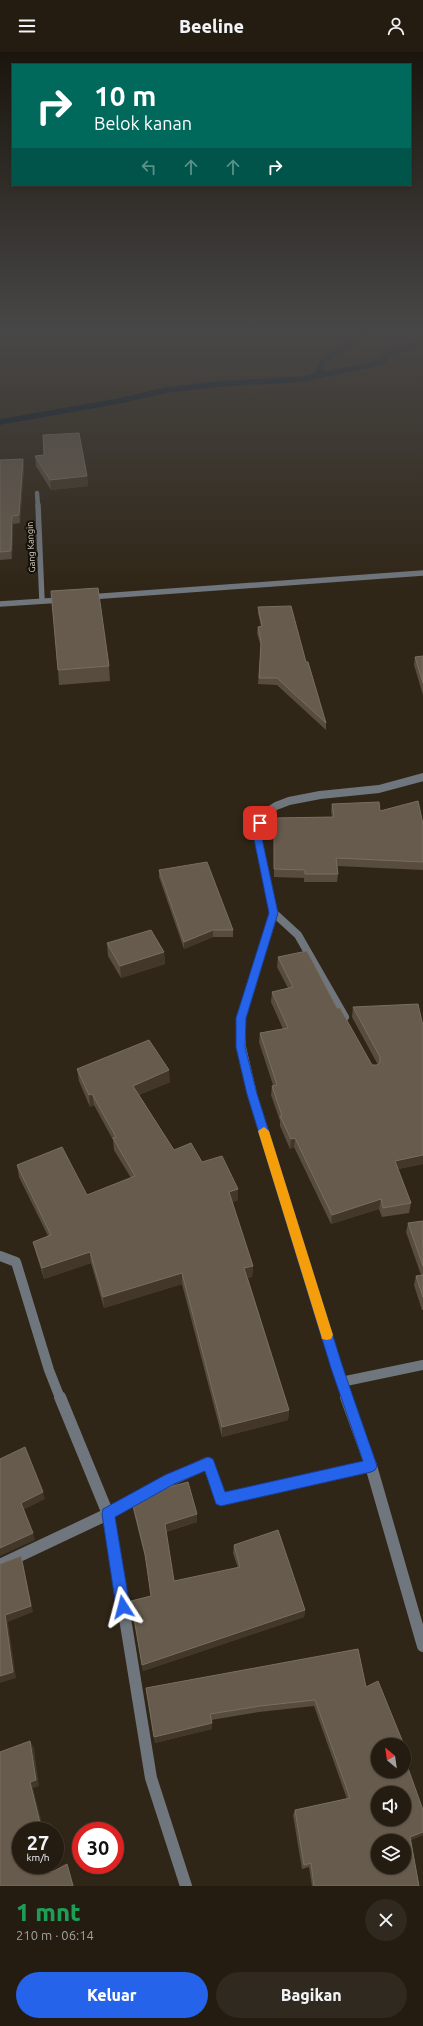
<!DOCTYPE html>
<html lang="id">
<meta charset="utf-8">
<style>
body{margin:0;font-family:Ubuntu,sans-serif;background:#30291f;color:#f1f3f6;height:100vh;display:flex;flex-direction:column;font-size:15px;white-space:nowrap}
*{box-sizing:border-box;margin:0}
p{font-size:13px;color:#a3a19f}
.icon{flex:none;width:22px;height:22px;fill:none;stroke:currentColor;stroke-width:2;stroke-linecap:round;stroke-linejoin:round}
.map{position:relative;height:1834px;overflow:hidden}
.panel{display:flex;flex-direction:column;background:#241c11;flex:1}
.panel>*{flex:none}
.hud{position:absolute;left:12px;top:12px;width:399px;height:122px;border-radius:0px;box-shadow:0 1px 3px #0004,0 0 0 1px #413a31;background:#00695c;color:#fff;overflow:hidden}
.needle{width:26px;rotate:331deg}
.controls{position:absolute;left:371px;top:1686px;display:grid;gap:8px}
.controls a{display:grid;place-items:center;width:40px;height:40px;border-radius:50%;background:#241c11;box-shadow:0 1px 3px #0004,0 0 0 1px #413a31;font-size:20px}
.speed{position:absolute;left:12px;top:1770px;display:flex;gap:8px;font-size:20px;font-weight:700;text-align:center}
.speed>*{display:grid;place-content:center;width:52px;height:52px;border-radius:50%;background:#241c11;box-shadow:0 1px 3px #0004,0 0 0 1px #413a31;line-height:1}
.speed small{font-size:10px;font-weight:400}
.speed .limit{border:6px solid #d22;background:#fff;color:#111}
.pin{position:absolute;display:grid;place-items:center;width:34px;height:34px;color:#fff;margin:-17px;border-radius:8px;box-shadow:0 2px 6px #0006}
.me{position:absolute;width:44px;margin:-22px;rotate:351deg;stroke-linejoin:round;filter:drop-shadow(0 0 3px #0008)}
.turn{display:flex;align-items:center;gap:14px;height:84px;padding:0 16px;font-size:18px}
.turn .icon{width:52px;height:52px;stroke-width:2.5}
.turn b{display:block;font-size:28px;line-height:34px}
.lanes{display:flex;align-items:center;height:38px;padding:0 16px;background:#0003;justify-content:center;gap:20px;direction:ltr}
.lanes .off{opacity:.35}
.round{display:grid;place-items:center;flex:none;width:42px;height:42px;border-radius:21px;background:#30291f}
.overview{display:flex;align-items:center;justify-content:space-between;height:68px;padding:0 16px}
h1{font-size:24px;font-weight:800;line-height:30px;color:#1e9e55}
.cta{display:flex;gap:8px;margin-top:auto;padding:8px 16px}
.cta a{flex:1;height:46px;border-radius:24px;background:#2563eb;color:#fff;font-size:16px;font-weight:800;line-height:46px;text-align:center}
.cta a+a{background:#30291f;color:#f1f3f6}
header{display:flex;justify-content:space-between;align-items:center;height:52px;padding:0 16px;background:#241c11;font-size:18px;font-weight:800}
.map>svg:first-child{display:block}
.lines{fill:none;stroke-linecap:round;stroke-linejoin:round}
.stream{stroke:#011528;stroke-width:5.5}
.street-far4{stroke:#70767d;stroke-width:4.5}
.street-far3{stroke:#70767d;stroke-width:5.5}
.street-far2{stroke:#70767d;stroke-width:8}
.street-far1{stroke:#70767d;stroke-width:10}
.street{stroke:#70767d;stroke-width:12}
.wall{fill:#584c3e}
.shaded-wall{fill:#423728}
.building{fill:#665b4d;stroke:#786e61;fill-rule:evenodd}
.route{fill:#2563eb;stroke:#184099}
.slow{fill:#f59e0b}
.labels{text-anchor:middle;dominant-baseline:central;stroke-width:4;stroke-linejoin:round;paint-order:stroke}
.far-street-label{font-size:9px;fill:#dbd5cb;stroke:#141009}
</style>
<header><svg class="icon" aria-label="menu" viewBox="0 0 24 24"><path d="M4 6h16M4 12h16M4 18h16"/></svg>Beeline<svg class="icon" aria-label="person" viewBox="0 0 24 24"><circle cx="12" cy="8" r="4"/><path d="M4 21q1-7 8-7t8 7"/></svg></header>
<div class="map">
<svg width="423" height="1834" viewBox="0 0 423 1834">
<rect width="100%" height="100%" fill="#302617"/>
<g class="lines">
<g class="stream">
<path d="M324,322L318,319L324,307L369,281"/>
<path d="M0,370L119,349L167,338L219,332L303,327L383,310L389,300L423,291"/>
</g>
<path class="street-far4" d="M37,441L38,454"/>
<g class="street-far3">
<path d="M38,453L42,549"/>
<path d="M89,545L423,521"/>
<path d="M0,552L61,548"/>
</g>
<g class="street-far2">
<path d="M274,861L298,883L345,965"/>
<path d="M241,969L274,861L257,782L264,762L276,754L289,749L320,743L379,737L423,725"/>
</g>
<g class="street-far1">
<path d="M241,968V995L252,1042L347,1346"/>
<path d="M0,1204L16,1210L49,1318L60,1346"/>
<path d="M341,1330L423,1313"/>
</g>
<g class="street">
<path d="M346,1345L371,1414L423,1594"/>
<path d="M0,1513L108,1462L60,1345"/>
<path d="M186,1834L151,1726L108,1462L170,1428L208,1411L221,1447L371,1414"/>
</g>
</g>
<g class="wall">
<path d="M44,403L87,424L88,434L51,438L36,414L35,404Z"/>
<path d="M23,407L24,415L20,471L13,472L12,507L0,508V408Z"/>
<path d="M258,555L306,610L326,671V678L277,633L258,632L261,595L257,581L258,575L261,574L258,561Z"/>
<path d="M423,604V643L414,613L415,605Z"/>
<path d="M109,614L110,629L59,633L58,618Z"/>
<path d="M332,752L380,759L423,772V818L337,814L338,822L337,830H304V826L274,825V766L332,765L331,760Z"/>
<path d="M159,818L233,878V885H213L184,897L159,825Z"/>
<path d="M107,891L164,900L165,912L121,926L108,904Z"/>
<path d="M278,905L337,956L372,1013H378L352,965L353,955L423,974V1112L398,1117L411,1151L409,1161L382,1165L379,1157L331,1172L294,1095L290,1097L280,1074V1069L271,1043L272,1034L273,1033L259,990L260,981L283,977L271,950L272,940L288,936L277,915Z"/>
<path d="M77,1017L170,1030L139,1043L174,1098L202,1110L238,1137V1148L232,1150L253,1214L252,1225L248,1226L289,1358L288,1368L222,1385L182,1232L104,1256L91,1211L44,1227L36,1201L33,1190L48,1184L19,1125L17,1113L87,1143L131,1126L114,1098L113,1088L94,1053L90,1055L79,1029Z"/>
<path d="M423,1169V1258H422L414,1233L416,1224L421,1223L406,1180L408,1171Z"/>
<path d="M132,1449L197,1470L166,1480L174,1529L238,1516L233,1501L234,1493L305,1558L304,1565L143,1619L131,1549L151,1544L146,1509L133,1457Z"/>
<path d="M358,1597L378,1693L423,1758V1783L411,1788L419,1834H312L309,1815L302,1817L293,1763L295,1758L347,1747L314,1654L259,1660L211,1668L212,1677L155,1691L146,1636Z"/>
</g>
<g class="shaded-wall">
<path d="M23,407L24,415L20,471L19,463Z"/>
<path d="M87,424L88,434L51,438L50,428Z"/>
<path d="M12,464L13,472L12,507L11,499Z"/>
<path d="M213,878V885L184,897V890Z"/>
<path d="M164,900L165,912L121,926L120,914Z"/>
<path d="M169,1018L170,1030L134,1045L133,1034Z"/>
<path d="M92,1042L94,1053L90,1055L89,1043Z"/>
<path d="M295,1086L294,1095L290,1097L291,1087Z"/>
<path d="M423,1103V1112L394,1118L395,1109Z"/>
<path d="M238,1137V1148L229,1152V1140Z"/>
<path d="M381,1147L379,1157L331,1172L332,1163Z"/>
<path d="M90,1200L91,1211L44,1227L42,1216Z"/>
<path d="M253,1214L252,1225L244,1227V1216Z"/>
<path d="M182,1221V1232L104,1256L103,1245Z"/>
<path d="M289,1358L288,1368L222,1385V1375Z"/>
<path d="M43,1440L45,1447L23,1458L21,1451Z"/>
<path d="M197,1462V1470L165,1480V1472Z"/>
<path d="M33,1481L35,1488L0,1504V1496Z"/>
<path d="M21,1504L23,1511L33,1560L8,1570L16,1626L0,1631V1624L5,1563Z"/>
<path d="M305,1558L304,1565L143,1619L142,1613Z"/>
<path d="M212,1671V1677L155,1691L154,1685Z"/>
<path d="M30,1689L34,1696L39,1734L33,1736L44,1779H42L30,1730Z"/>
<path d="M423,1780V1783L407,1789L410,1785Z"/>
<path d="M67,1812L69,1817L74,1834H73Z"/>
<path d="M50,1813H52L55,1824L52,1820Z"/>
</g>
<g class="building">
<path d="M79,381L87,424L50,428L35,404L44,403L43,383Z"/>
<path d="M23,407L19,463L12,464L11,499L0,500V408Z"/>
<path d="M98,536L109,614L58,618L51,539Z"/>
<path d="M291,554L306,610H308L326,671L277,626H259L261,590L258,575L262,574L258,555Z"/>
<path d="M423,604V631L415,605Z"/>
<path d="M418,749L423,772V810L336,806L338,822H305V818L274,817V766L334,765L332,752L379,750L380,759Z"/>
<path d="M207,810L233,878H213L184,890L159,818Z"/>
<path d="M151,878L164,900L120,914L107,891Z"/>
<path d="M307,899L337,956H340L372,1013H377L380,1011V1005L353,955L418,952L423,974V1103L395,1109L411,1151L383,1156L381,1147L332,1163L295,1086L291,1087L280,1064H282L272,1034L277,1033L260,981L288,976L272,940L293,935L278,905Z"/>
<path d="M149,988L169,1018L133,1034L174,1098L191,1091L202,1110L222,1104L238,1137L229,1140L253,1214L244,1216L289,1358L222,1375L182,1221L103,1245L90,1200L42,1216L33,1190L51,1183L17,1113L62,1095L87,1143L135,1124L113,1086L116,1085L92,1042L89,1043L77,1017Z"/>
<path d="M423,1169V1214L408,1171Z"/>
<path d="M423,1223V1245L416,1224Z"/>
<path d="M25,1395L43,1440L21,1451L33,1481L0,1496V1407Z"/>
<path d="M188,1430L197,1462L165,1472L174,1529L240,1515L234,1493L278,1478L305,1558L142,1613L131,1549L151,1544L145,1502L132,1449L147,1441Z"/>
<path d="M21,1504L31,1554L5,1563L13,1620L0,1624V1512Z"/>
<path d="M358,1597L366,1635L378,1629L404,1693H378V1719H404V1705L423,1758V1780L410,1785L419,1834H314L311,1811L304,1813L295,1758L350,1746L315,1648L260,1654L210,1662L212,1671L154,1685L146,1636ZM378,1741H404V1767H378ZM378,1789H404V1815H378Z"/>
<path d="M30,1689L36,1728L30,1730L42,1779H21V1813H50L52,1820L67,1812L73,1834H0V1700Z"/>
<path d="M404,1693L406,1698L404,1699Z"/>
</g>
<linearGradient id="sky" x2="0" y2="1"><stop stop-color="#1a150d"/><stop offset="0.52" stop-color="#484747"/><stop offset="1" stop-color="#484747" stop-opacity="0"/></linearGradient>
<rect width="423" height="537" fill="url(#sky)"/>
<path class="route" d="M260,768L264,771L261,782L278,861L246,966L245,995L257,1042L343,1316L377,1414L375,1418L371,1420L221,1454L216,1452L205,1419L174,1432L115,1465L130,1555L128,1560L123,1562L118,1560L116,1555L102,1462L103,1457L165,1423L208,1405L213,1407L225,1440L363,1409L331,1316L247,1042L236,995V966L269,861L253,782L255,771Z"/>
<path class="slow" d="M264,1075L269,1079L333,1283L331,1287L327,1288L322,1287L321,1283L258,1079Z"/>
<g class="labels">
<g class="far-street-label">
<text transform="translate(31 495) rotate(-93)">Gang Kangin</text>
</g>
</g>
</svg>
<div class="controls">
<a><svg class="needle" viewBox="-14 -14 28 28"><path d="M0-13l5 13h-10z" fill="#e53935"/><path d="M0 13l5-13h-10z" fill="#a3a19f"/></svg></a>
<a><svg class="icon" aria-label="sound" viewBox="0 0 24 24"><path d="M4 9h4l5-4v14l-5-4H4zM17 9q2 3 0 6"/></svg></a>
<a><svg class="icon" aria-label="layers" viewBox="0 0 24 24"><path d="M12 4l9 5-9 5-9-5zM3 14l9 5 9-5"/></svg></a>
</div>
<div class="speed"><div>27<small>km/h</small></div><div class="limit">30</div></div>
<div class="pin" style="left:260px;top:771px;background:#d93025"><svg class="icon" aria-label="arrive" viewBox="0 0 24 24"><path d="M6 21V4h12l-3 4 3 4H6"/></svg></div>
<svg class="me" style="left:123px;top:1555px" viewBox="-20 -20 40 40"><path d="M0-17L14 15 0 8-14 15z" fill="#2563eb" stroke="#fff" stroke-width="4"/></svg>
<div class="hud">
<div class="turn"><svg class="icon" aria-label="right" viewBox="0 0 24 24"><path d="M7 20v-9h11M14 6l5 5-5 5"/></svg><div><b>10 m</b>Belok kanan</div></div>
<div class="lanes"><svg class="icon off" aria-label="left" viewBox="0 0 24 24"><path d="M17 20v-9H6M10 6l-5 5 5 5"/></svg><svg class="icon off" aria-label="ahead" viewBox="0 0 24 24"><path d="M12 20V5M6 11l6-6 6 6"/></svg><svg class="icon off" aria-label="ahead" viewBox="0 0 24 24"><path d="M12 20V5M6 11l6-6 6 6"/></svg><svg class="icon" aria-label="right" viewBox="0 0 24 24"><path d="M7 20v-9h11M14 6l5 5-5 5"/></svg></div>
</div>
</div>
<section class="panel">
<div class="overview"><div><h1>1 mnt</h1><p>210 m · 06:14</p></div><a class="round"><svg class="icon" aria-label="close" viewBox="0 0 24 24"><path d="M6 6l12 12M18 6L6 18"/></svg></a></div>
<div class="cta"><a>Keluar</a><a>Bagikan</a></div>
</section>
